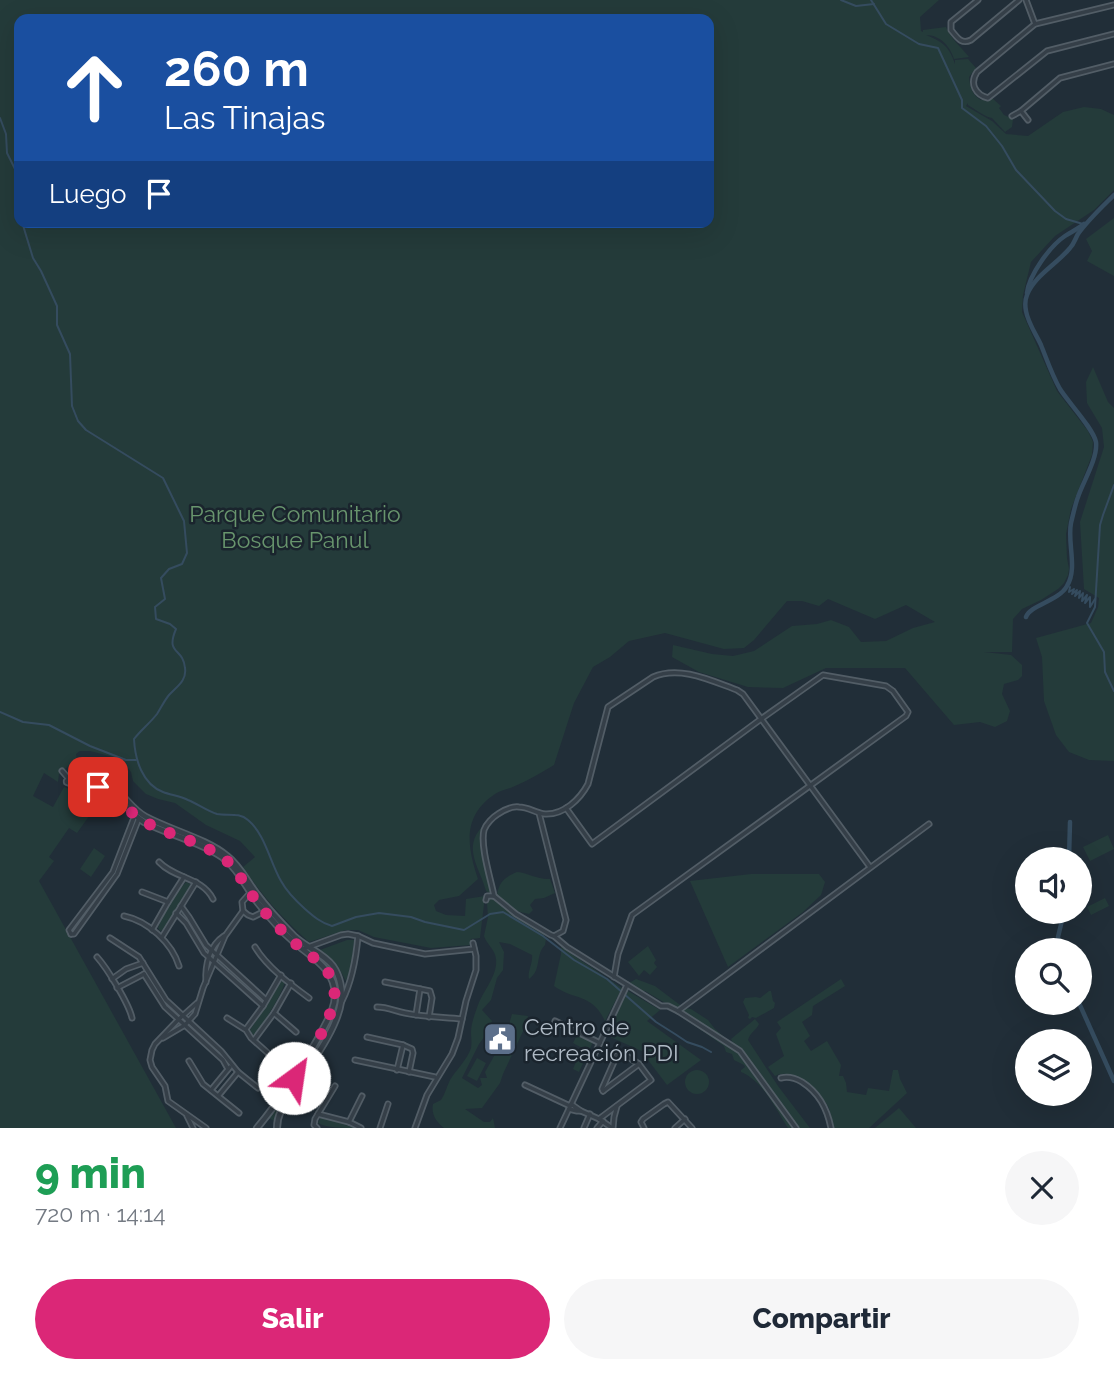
<!DOCTYPE html>
<html lang="es">
<meta charset="utf-8">
<style>
body{margin:0;font-family:Raleway,sans-serif;background:#f6f6f7;color:#1f2937;height:100vh;display:flex;flex-direction:column;font-size:26px;white-space:nowrap}
*{box-sizing:border-box;margin:0}
p{font-size:23px;color:#747a83}
.icon{flex:none;width:38px;height:38px;fill:none;stroke:currentColor;stroke-width:2;stroke-linecap:round;stroke-linejoin:round}
.map{position:relative;height:1128px;overflow:hidden}
.sheet{display:flex;flex-direction:column;background:#fff;flex:1}
.sheet>*{flex:none}
.top-card{position:absolute;left:14px;top:14px;width:700px;height:214px;border-radius:14px;box-shadow:0 7px 28px #0002;background:#1a4fa0;color:#fff;overflow:hidden}
.fabs{position:absolute;left:1015px;top:847px;display:grid;gap:14px}
.fabs a{display:grid;place-items:center;width:77px;height:77px;border-radius:50%;background:#fff;box-shadow:0 7px 28px #0002;font-size:35px}
.pin{position:absolute;display:grid;place-items:center;width:60px;height:60px;color:#fff;margin:-30px;border-radius:14px;box-shadow:0 4px 10px #0006}
.me{position:absolute;width:77px;margin:-38px;rotate:31deg;stroke-linejoin:round;filter:drop-shadow(0 0 5px #0008)}
.turn{display:flex;align-items:center;gap:24px;height:147px;padding:0 35px;font-size:32px}
.turn .icon{width:91px;height:91px;stroke-width:2.5}
.turn b{display:block;font-size:49px;line-height:60px}
.then{display:flex;align-items:center;height:66px;padding:0 35px;background:#0003;gap:14px;font-size:26px}
.round{display:grid;place-items:center;flex:none;width:74px;height:74px;border-radius:37px;background:#f6f6f7}
.summary{display:flex;align-items:center;justify-content:space-between;height:119px;padding:0 35px}
h1{font-size:42px;font-weight:800;line-height:52px;color:#1e9e55}
.primary-button{display:flex;gap:14px;margin-top:auto;padding:14px 35px}
.primary-button a{flex:1;height:80px;border-radius:42px;background:#db2777;color:#fff;font-size:28px;font-weight:800;line-height:80px;text-align:center}
.primary-button a+a{background:#f6f6f7;color:#1f2937}
.map>svg:first-child{display:block}
.green{fill:#243b3a;fill-rule:evenodd}
.lines{fill:none;stroke-linecap:round;stroke-linejoin:round}
.stream{stroke:#354c5f;stroke-width:2}
.canal{stroke:#354c5f;stroke-width:4.5}
.minor-casing{stroke:#525d66;stroke-width:7}
.tertiary-casing{stroke:#525d66;stroke-width:8}
.minor{stroke:#353f48;stroke-width:3.5}
.tertiary{stroke:#353f48;stroke-width:4.5}
.route{stroke:#db2777;stroke-width:12;stroke-dasharray:0 21.6}
.labels{text-anchor:middle;dominant-baseline:central;stroke-width:5;stroke-linejoin:round;paint-order:stroke}
.park-label{font-size:23px;fill:#68956d;stroke:#1a242d}
.poi-label{font-size:23px;fill:#afbac5;stroke:#1a242d;text-anchor:start}
</style>
<div class="map">
<svg width="1114" height="1128" viewBox="0 0 1114 1128">
<rect width="100%" height="100%" fill="#212e38"/>
<g class="green">
<path d="M0,0H939L920,17L921,31L923,32V30L946,27C951,39 961,47 969,57L954,59C950,46 940,35 926,35C943,42 949,46 955,64V60L968,59L976,68L969,77C970,87 972,95 981,100L992,98L1001,106L999,108L1004,115L1013,119L1012,127L1005,132L992,118C987,118 973,108 968,105V103L966,106L992,121L1006,134L1028,136L1063,112L1084,107L1101,109L1114,115V190L1094,210L1055,236L1031,262L1023,295L1022,312L1057,391L1088,431L1093,442L1092,455L1071,509L1066,534L1067,558L1069,569L1068,575L1064,583L1058,589L1041,600L1022,609L1013,619L1012,652H984L1011,655L1022,665V676L1018,680L1004,684L1002,694L1010,711L1007,721L995,727L980,722L954,725L905,668H826L783,688L748,687L699,672L672,657L673,645L712,654L733,656L754,651L792,626L817,624L831,620L849,627L861,642L886,641L913,628L935,622L906,605L875,619L828,599L819,606L802,601H787L754,640L744,648L724,649L665,633L629,641L610,657L593,667L574,703L554,765C542,772 529,780 515,786C509,789 501,790 495,794C462,816 467,846 478,879L459,896L439,900L434,905L436,911L446,915L465,916L466,899L485,896L480,938L471,939V945L431,948L374,937L358,930H346L309,942C283,919 262,896 243,867L255,857L240,841L206,825L175,803L158,799L146,794L133,781L131,772L121,759L90,751H80L76,754L77,759L59,774L58,782L44,773L33,796L53,807L64,787L75,791L105,794L77,833L69,828L49,857L54,861L39,881L176,1128H0ZM19,19H709V222H19Z"/>
<path d="M1114,218V276L1087,261L1092,251L1086,239Z"/>
<path d="M1093,367L1108,402L1114,408V761L1089,760L1069,752L1056,735L1044,701L1042,657L1036,638L1091,623L1098,607L1099,598L1084,589L1080,522L1104,447L1102,428L1087,403L1086,382Z"/>
<path d="M482,827H485C484,834 482,843 483,851C484,864 493,877 494,891L489,893L486,891C480,868 462,848 482,827Z"/>
<path d="M1108,835L1114,849L1090,861L1083,847Z"/>
<path d="M94,848L105,856L91,877L80,869Z"/>
<path d="M517,872C529,873 538,880 550,879L555,893L544,898L535,899L530,905L533,910L529,914L516,911L497,895C499,882 505,877 517,872Z"/>
<path d="M751,874H819L825,882L821,895L803,912L728,967L690,881Z"/>
<path d="M186,882L190,884V887L163,930L160,931L158,928C164,911 174,896 186,882Z"/>
<path d="M494,897L523,920L543,933L546,939L545,945C535,955 542,970 529,979C527,972 533,964 532,955L510,944L499,942L504,952L503,970L497,978L491,1000L482,1010L492,1021L488,1032L479,1044L462,1078L478,1088L482,1085L480,1078H487L485,1072L506,1035L512,1014L528,1016L526,1025L503,1074L500,1083L482,1108L465,1109L484,1122H490L493,1118L495,1128H444C436,1122 431,1114 433,1104L441,1100C445,1094 447,1086 450,1080C456,1070 467,1060 471,1048C472,1042 471,1037 471,1032C471,1024 475,1013 478,1005C483,991 498,975 496,959C495,949 487,945 484,936L488,917L487,903L489,898Z"/>
<path d="M1105,898L1109,906L1091,915L1087,907Z"/>
<path d="M347,940H354V942L351,966L346,981L336,963L320,950Z"/>
<path d="M648,946L656,960L654,963L657,967L650,975L644,970L639,976L628,962Z"/>
<path d="M561,947L622,988L605,1021C592,993 575,1001 554,986L561,954Z"/>
<path d="M310,951C318,957 326,961 331,969C363,1013 288,1081 275,1121L268,1118L301,1072L331,1018L335,982L326,966L310,953Z"/>
<path d="M636,979L655,986L684,1008L691,1009L708,1020L715,1029L722,1035L724,1042L734,1046L731,1039L755,1019L759,1024C756,1031 751,1031 748,1040L778,1086L810,1128H788C775,1108 763,1081 741,1072V1070L745,1067L744,1065L734,1060L732,1054L726,1052L724,1046L675,1012L672,1007L645,991L638,993L631,989L629,983Z"/>
<path d="M841,979L845,986L813,1006L812,1015L802,1022L810,1036L804,1041L811,1051L827,1041L841,1065L839,1076H843L846,1083L847,1092L866,1095L868,1088L889,1091L893,1070H898L900,1079L907,1093L869,1128H833C832,1121 831,1113 828,1106C819,1090 794,1066 775,1076L768,1067L784,1056L776,1034L781,1028L777,1022Z"/>
<path d="M283,980L285,982C279,1000 267,1016 258,1032L253,1035L250,1030L252,1027L267,1005L280,981Z"/>
<path d="M628,991L660,1010L647,1021L701,1060L667,1085L645,1056L646,1053L606,1035Z"/>
<path d="M769,991H771L773,1001L775,1003L774,1008L756,1018L752,1017L750,1019L748,1018L749,1015L743,1002L745,998L756,997L760,998Z"/>
<path d="M577,1035L593,1042L579,1072L573,1069L582,1048L573,1043Z"/>
<path d="M477,1058L486,1063L477,1081L467,1076Z"/>
<circle cx="697" cy="1082" r="12"/>
<path d="M899,1108L916,1128H875Z"/>
<path d="M321,1117L355,1128C343,1128 327,1128 318,1123Z"/>
</g>
<g class="lines">
<g class="stream">
<path d="M841,0L856,6L874,4"/>
<path d="M871,0L886,24L919,44L938,48L962,100V108L986,126L1002,146L1016,170L1055,211L1066,219L1083,224"/>
<path d="M0,118L6,134L7,153L19,177"/>
<path d="M22,222L33,258L41,271L57,306V325L70,354L72,406L78,421L86,430L163,478L184,521L187,553L182,564L169,569L161,578L165,599L155,607L156,619L170,624L176,629C165,655 183,647 185,668C187,681 176,687 169,695C164,701 161,708 157,714C150,723 141,730 134,739C135,759 142,784 163,792C171,795 180,796 188,800C198,804 207,811 217,814C228,816 239,812 248,820C265,834 270,862 281,881C287,892 295,900 305,909C313,916 321,923 332,926L356,917L379,913L411,917L425,922L464,930L490,914L503,912L543,936L574,960L607,979L656,1022L675,1034L687,1042L702,1047L711,1052"/>
<path d="M1114,485L1103,515L1100,525L1095,607L1087,623L1104,652L1105,672L1114,691"/>
<path d="M1070,587L1069,592L1074,589L1072,594L1077,590L1075,596L1080,591L1079,598L1083,593L1082,601L1087,595L1085,603L1090,597V607L1095,599"/>
<path d="M0,712L23,722L49,725L90,746L126,760H136"/>
</g>
<g class="canal">
<path d="M1027,293C1029,275 1050,246 1065,236C1071,232 1078,229 1084,224"/>
<path d="M1026,617C1030,605 1059,601 1067,586C1078,568 1067,543 1071,523C1073,515 1075,505 1078,497C1083,482 1098,458 1096,442C1093,428 1068,402 1060,389C1052,375 1047,360 1041,345C1036,334 1028,323 1026,311C1025,306 1025,300 1027,295C1034,276 1057,264 1070,248C1074,244 1075,239 1078,234C1088,220 1102,207 1114,195"/>
<path d="M1069,859L1070,822"/>
<path d="M1060,950L1058,937L1064,912"/>
<path d="M1079,1003L1114,1081"/>
</g>
<g class="minor-casing">
<g id="minor">
<path d="M978,0L951,22V30C957,37 961,45 971,40L1019,0"/>
<path d="M1026,0L1035,24"/>
<path d="M1114,5L1035,24L977,72C969,84 976,95 988,98L1047,51L1114,34"/>
<path d="M1021,111L1028,120"/>
<path d="M1012,116L1021,111L1060,78L1114,64"/>
<path d="M62,771L69,779"/>
<path d="M566,808L592,844L761,719L823,675L886,686L893,691L908,712L906,716L632,915L618,954L614,977"/>
<path d="M159,862C175,879 202,877 213,899"/>
<path d="M142,892L168,902"/>
<path d="M494,896C491,880 480,846 484,830C486,824 493,817 498,814C504,810 511,806 519,807C528,807 536,813 545,814C564,815 580,799 588,784L608,707L653,677C680,665 712,681 737,690L743,694L870,867"/>
<path d="M486,900L487,896H494L516,914L551,935L554,936L563,931L566,920L539,813"/>
<path d="M181,906L189,917L206,945L266,1000"/>
<path d="M243,911L248,915L253,917L265,911"/>
<path d="M176,913L186,923L204,953L263,1006"/>
<path d="M124,916C148,921 172,943 179,966"/>
<path d="M152,930L168,902L184,877"/>
<path d="M71,934L69,930L113,872L135,815"/>
<path d="M71,934H74L117,874L139,818"/>
<path d="M554,936L567,947L661,1006H668L678,1011L740,1051L796,1128"/>
<path d="M162,937L196,882"/>
<path d="M110,938L139,957L166,1000L221,1051L238,1072L258,1088"/>
<path d="M255,947C267,967 290,984 309,998"/>
<path d="M303,949L341,935L348,934L358,936L373,943L425,954L474,949"/>
<path d="M97,957C107,968 129,1004 132,1018"/>
<path d="M144,974L165,1007L223,1060L228,1069"/>
<path d="M112,979L126,969L143,963"/>
<path d="M206,982C205,965 209,946 224,936"/>
<path d="M385,982L430,991L432,998L429,1017"/>
<path d="M117,988L144,974"/>
<path d="M342,1001C352,981 356,959 358,936"/>
<path d="M197,1003L178,1020L155,1044L152,1050L150,1060L152,1067L165,1086L168,1101L206,1128"/>
<path d="M377,1007C387,1007 395,1011 405,1013C424,1017 443,1017 462,1019"/>
<path d="M678,1011L929,824"/>
<path d="M274,1013L296,1032"/>
<path d="M416,1015L420,989"/>
<path d="M227,1018L246,1030L251,1038L278,1062"/>
<path d="M555,1021L600,1043"/>
<path d="M246,1029L263,1006L281,975"/>
<path d="M367,1037L403,1045L412,1049L413,1053L409,1072"/>
<path d="M163,1038L185,1025L195,1014L203,988L225,936L243,911L242,902L250,893"/>
<path d="M254,1040L274,1013L291,983"/>
<path d="M355,1060L435,1077"/>
<path d="M189,1061L203,1084L239,1113"/>
<path d="M397,1070L403,1045"/>
<path d="M781,1078C789,1076 795,1078 802,1082C819,1093 827,1108 831,1128"/>
<path d="M525,1085L570,1106"/>
<path d="M211,1090L230,1067"/>
<path d="M603,1091L639,1064"/>
<path d="M219,1095L238,1072"/>
<path d="M569,1109L577,1111H581L571,1104"/>
<path d="M581,1111L599,1119L612,1128"/>
<path d="M318,1114L349,1122L361,1128"/>
<path d="M187,1116L193,1128"/>
<path d="M599,1119L651,1080L639,1064L622,1053L617,1055L602,1089L603,1091"/>
<path d="M349,1122L362,1096"/>
<path d="M317,1128L314,1125L315,1119L335,1086"/>
<path d="M380,1128L388,1104"/>
<path d="M415,1128L427,1095L452,1054L458,1038L466,1001L476,970V956L473,943"/>
<path d="M560,1128L627,985"/>
<path d="M584,1128L590,1114"/>
<path d="M597,1128L603,1121"/>
<path d="M613,1128L614,1117L617,1106"/>
<path d="M644,1128L641,1122L643,1119L664,1104L668,1102L692,1128"/>
<path d="M675,1128L685,1119"/>
</g>
</g>
<g class="tertiary-casing">
<g id="tertiary">
<path d="M67,781L69,779C80,780 95,780 106,783C122,790 130,809 146,817C170,830 207,839 227,856C240,866 247,881 256,893C268,909 281,923 295,937C307,948 323,953 333,966C340,976 343,990 341,1002C337,1030 309,1066 294,1090C286,1103 277,1112 277,1128"/>
<path d="M67,782C79,787 96,784 108,790C121,797 129,813 144,822C169,835 199,841 222,857C238,868 246,888 258,903C269,917 281,931 294,942C312,958 335,969 335,995C335,1010 326,1022 320,1035C301,1068 281,1099 257,1128"/>
</g>
</g>
<use href="#minor" class="minor"/>
<use href="#tertiary" class="tertiary"/>
</g>
<g class="lines">
<path class="route" d="M98,787C117,791 125,809 140,819C166,835 205,842 227,861C237,869 242,881 249,891C262,910 279,929 296,944C310,956 330,966 334,986C339,1012 308,1057 294,1078"/>
</g>
<defs>
<g id="civic-square" transform="scale(1.75)"><rect x="-9" y="-9" width="18" height="18" rx="4" fill="#5c6f8a" stroke="#1a242d"/><path d="M-.6-6.5H3V-4.5H.6V-3L4-1V1h2V6H-6V1h2V-1L-.6-3ZM-1.2 2.5V6h2.4V2.5Z" fill="#fff"/></g>
</defs>
<g fill-rule="evenodd">
<use href="#civic-square" x="500" y="1039"/>
</g>
<g class="labels">
<g class="park-label">
<text x="295" y="513">Parque Comunitario<tspan x="295" dy="26">Bosque Panul</tspan></text>
</g>
<g class="poi-label">
<text x="524" y="1026">Centro de<tspan x="524" dy="26">recreación PDI</tspan></text>
</g>
</g>
</svg>
<div class="fabs">
<a><svg class="icon" aria-label="sound" viewBox="0 0 24 24"><path d="M4 9h4l5-4v14l-5-4H4zM17 9q2 3 0 6"/></svg></a>
<a><svg class="icon" aria-label="search" viewBox="0 0 24 24"><circle cx="10" cy="10" r="6"/><path d="M15 15l6 6"/></svg></a>
<a><svg class="icon" aria-label="layers" viewBox="0 0 24 24"><path d="M12 4l9 5-9 5-9-5zM3 14l9 5 9-5"/></svg></a>
</div>
<div class="pin" style="left:98px;top:787px;background:#d93025"><svg class="icon" aria-label="arrive" viewBox="0 0 24 24"><path d="M6 21V4h12l-3 4 3 4H6"/></svg></div>
<svg class="me" style="left:294px;top:1078px" viewBox="-20 -20 40 40"><circle r="19" fill="#fff"/><path d="M0-13L10 11 0 6-10 11z" fill="#db2777"/></svg>
<div class="top-card">
<div class="turn"><svg class="icon" aria-label="ahead" viewBox="0 0 24 24"><path d="M12 20V5M6 11l6-6 6 6"/></svg><div><b>260 m</b>Las Tinajas</div></div>
<div class="then">Luego<svg class="icon" aria-label="arrive" viewBox="0 0 24 24"><path d="M6 21V4h12l-3 4 3 4H6"/></svg></div>
</div>
</div>
<section class="sheet">
<div class="summary"><div><h1>9 min</h1><p>720 m · 14:14</p></div><a class="round"><svg class="icon" aria-label="close" viewBox="0 0 24 24"><path d="M6 6l12 12M18 6L6 18"/></svg></a></div>
<div class="primary-button"><a>Salir</a><a>Compartir</a></div>
</section>
